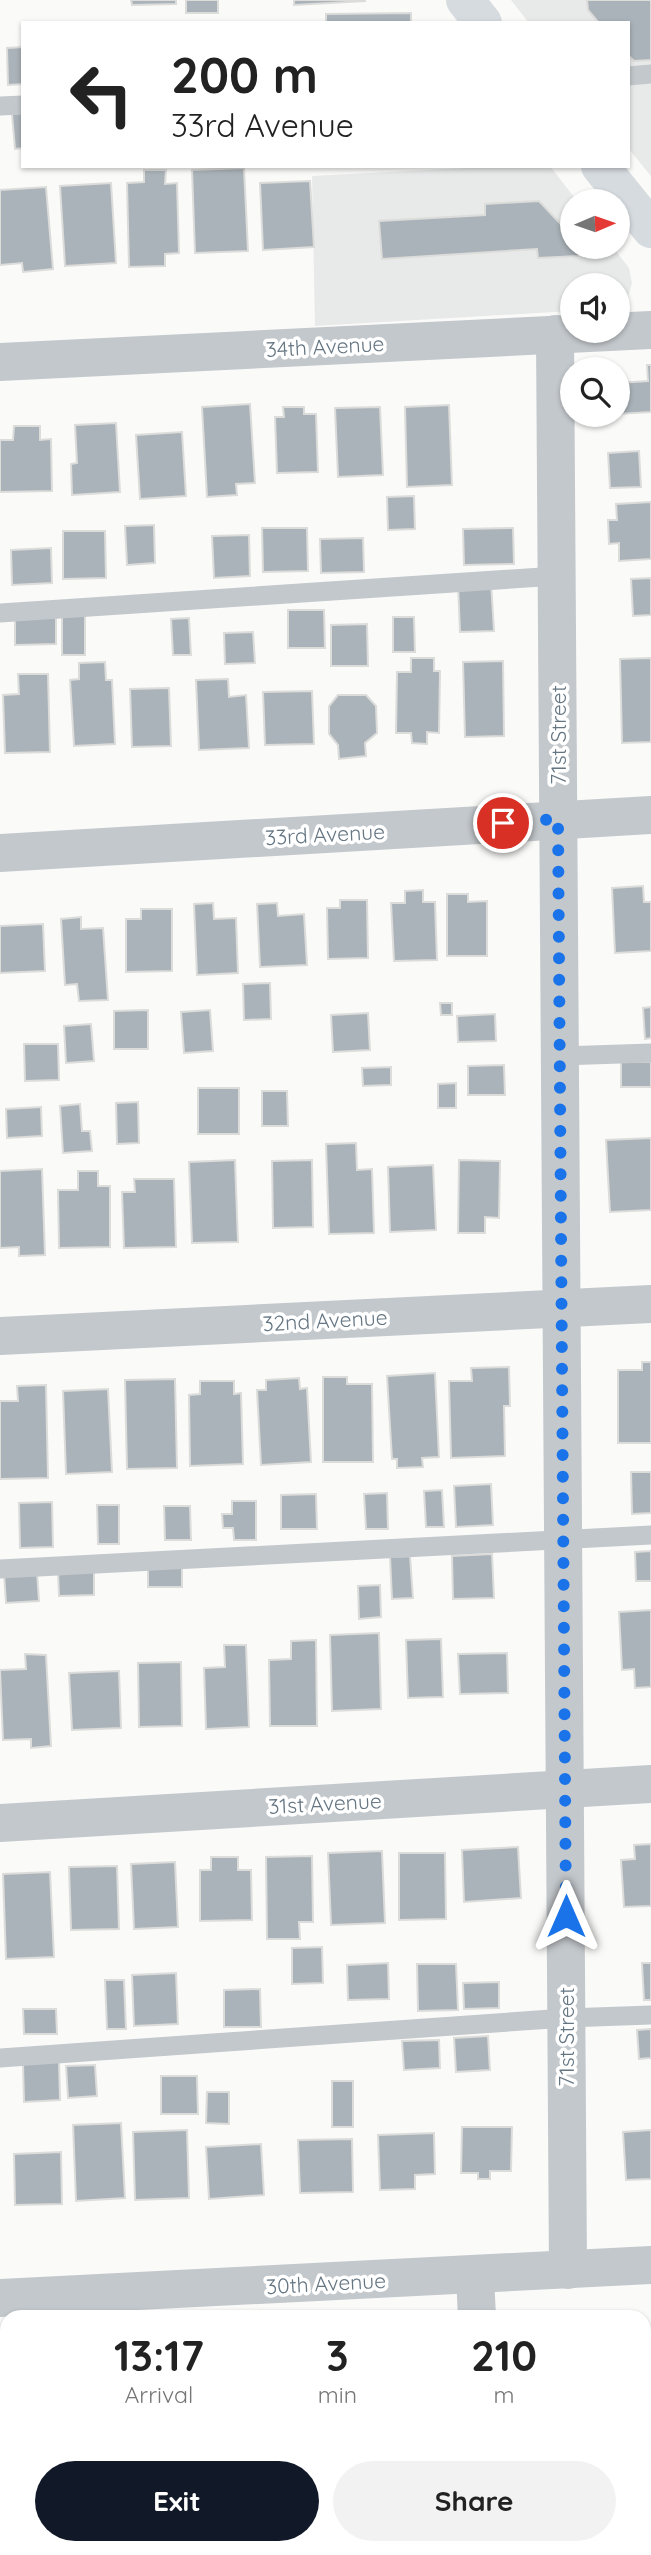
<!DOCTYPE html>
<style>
body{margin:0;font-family:Quicksand,sans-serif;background:#f2f2f2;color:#222;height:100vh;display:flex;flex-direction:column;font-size:26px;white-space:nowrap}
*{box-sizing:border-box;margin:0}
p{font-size:23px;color:#767676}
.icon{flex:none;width:38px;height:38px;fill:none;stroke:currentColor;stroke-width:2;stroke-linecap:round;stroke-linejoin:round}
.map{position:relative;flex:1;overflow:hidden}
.side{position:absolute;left:0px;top:2310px;width:651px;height:245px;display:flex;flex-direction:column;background:#fff;border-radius:21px 21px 0 0;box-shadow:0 2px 5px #0004}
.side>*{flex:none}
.banner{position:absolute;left:21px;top:21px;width:609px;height:147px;border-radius:0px;box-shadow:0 2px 5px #0004;background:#fff;color:#222;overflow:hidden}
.needle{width:46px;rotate:88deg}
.controls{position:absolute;left:560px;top:189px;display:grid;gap:14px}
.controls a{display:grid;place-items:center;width:70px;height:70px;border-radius:50%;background:#fff;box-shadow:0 2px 5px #0004;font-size:35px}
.pin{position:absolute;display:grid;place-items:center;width:60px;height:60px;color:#fff;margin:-30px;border:4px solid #fff;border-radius:50%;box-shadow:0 2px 7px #0007}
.me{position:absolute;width:77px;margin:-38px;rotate:0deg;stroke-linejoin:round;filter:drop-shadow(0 0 5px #0008)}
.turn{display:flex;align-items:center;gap:24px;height:147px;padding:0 35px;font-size:32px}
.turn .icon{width:91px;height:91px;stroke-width:2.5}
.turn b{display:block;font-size:49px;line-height:60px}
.eta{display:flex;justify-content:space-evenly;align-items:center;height:119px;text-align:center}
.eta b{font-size:42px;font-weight:700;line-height:49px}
.button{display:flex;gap:14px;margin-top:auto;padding:14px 35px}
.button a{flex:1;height:80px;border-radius:42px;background:#111827;color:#fff;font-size:28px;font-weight:700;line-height:80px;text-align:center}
.button a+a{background:#f2f2f2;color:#222}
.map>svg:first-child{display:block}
.built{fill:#e8e9e9}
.building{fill:#aab3b9;stroke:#dcdcda;stroke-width:2}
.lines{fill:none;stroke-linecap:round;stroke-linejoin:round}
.service{stroke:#c3c8cc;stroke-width:19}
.minor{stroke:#c3c8cc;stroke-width:38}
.tertiary{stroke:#c3c8cc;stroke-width:38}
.primary{stroke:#d6dbdf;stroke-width:38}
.route{stroke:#1a73e8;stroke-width:12;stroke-dasharray:0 21.6}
.labels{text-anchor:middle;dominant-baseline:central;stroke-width:7;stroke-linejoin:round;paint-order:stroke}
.street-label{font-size:21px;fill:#657683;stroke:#fff}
</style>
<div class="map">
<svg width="651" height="2555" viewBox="0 0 651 2555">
<rect width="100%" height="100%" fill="#fafaf8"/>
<g class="built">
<path d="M511,0H651V176L628,148V23H529Z"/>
<path d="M505,166H550L577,201H572V247H613L629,268L632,283L628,297L618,306V285H572V311L315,326L312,176Z"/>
</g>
<g class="building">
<path d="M131,0H176V4L132,5Z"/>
<rect x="186" y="0" width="32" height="13"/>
<path d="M294,0H365V1L294,5Z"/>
<path d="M587,0H651V60L634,61L628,55V23H599L588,10Z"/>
<path d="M411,13V23H326V14Z"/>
<path d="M23,47V84L8,85L7,48Z"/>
<path d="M23,113V148L15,149L12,114Z"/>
<path d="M244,168L248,251L195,253L192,170Z"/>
<path d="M144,170H166L165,184L177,183L179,253L165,254V266L129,267L127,183L144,182Z"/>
<path d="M310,181L314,247L263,250L260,183Z"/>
<path d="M111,183L116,263L65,266L60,186Z"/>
<path d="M46,187L53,269L23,272L22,263L0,265V190Z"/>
<path d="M539,201L572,236V247H580L578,256L538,258L537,249L382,259L379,221L485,215V204Z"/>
<path d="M647,365H651V412L618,414V383L648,381Z"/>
<path d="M250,404L255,483L236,484L237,495L207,497L202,407Z"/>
<path d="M449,405L452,485L407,487L405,407Z"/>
<path d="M283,407H304V414H316L318,472L277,473L275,417H284Z"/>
<path d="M380,407L383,475L338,477L335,408Z"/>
<path d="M116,423L120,492L72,495L71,464L77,463L75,425Z"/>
<path d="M14,426H40V440L51,439L52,491L0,492V440H13Z"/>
<path d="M182,432L186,496L140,499L136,435Z"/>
<path d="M639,451L641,487L610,488L608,453Z"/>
<path d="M414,496L415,529L388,530L387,497Z"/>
<path d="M651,502V559L619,561V543L609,544L608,520H617L616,504Z"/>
<path d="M154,525L155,563L127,565L125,526Z"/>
<path d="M262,528H307L308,571L263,572Z"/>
<path d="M513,528L514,564L464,565L463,529Z"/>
<path d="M63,531H105L106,578L63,579Z"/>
<path d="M249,535L250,576L214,578L212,536Z"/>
<path d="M363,538L364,572L321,573L320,539Z"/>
<path d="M51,548L52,583L12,585L11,550Z"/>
<path d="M651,578V615L633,616L631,579Z"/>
<path d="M491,582L494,631L460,632L458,584Z"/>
<path d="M288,610H324L325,648H288Z"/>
<path d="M15,612H56V644L15,645Z"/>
<path d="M62,613L85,614V655H62Z"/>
<path d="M393,617H414L415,652H393Z"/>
<path d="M189,618L191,655H173L171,619Z"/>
<path d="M367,624L368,666H331V625Z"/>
<path d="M253,632L255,663L225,664L224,633Z"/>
<path d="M411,658H434V671H440L439,733L427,732V744L412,743L411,733H396L397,672H411Z"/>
<path d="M651,658V742L622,743L620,659Z"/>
<path d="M503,661L504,736L465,737L463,662Z"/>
<path d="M105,662L106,680H112L115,744L74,746L70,680L79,679V663Z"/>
<path d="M18,674H48L50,752L5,753L3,695L19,694Z"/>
<path d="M228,679L229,697L246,695L249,748L199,750L196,680Z"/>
<path d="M169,688L171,746L132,747L130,689Z"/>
<path d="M312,691L314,744L265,745L263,692Z"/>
<path d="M338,695H366L376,706L377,733L365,743L366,756L339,759L338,745L329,734V706Z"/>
<path d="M643,886L644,902H651V951L615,953L612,888Z"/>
<path d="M423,890V902H435L437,960L394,961L391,903H405V891Z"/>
<path d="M447,894H468V902L487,901V956H447Z"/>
<path d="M340,900H367L368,958L328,959L327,908H340Z"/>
<path d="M213,903L214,919L236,918L238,973L197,975L194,904Z"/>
<path d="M277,903L278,916L304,914L307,965L260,967L257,904Z"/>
<path d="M141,909H172V971L126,972V919H141Z"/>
<path d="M81,917V929L103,928L108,1000L79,1001L77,984L65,985L61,919Z"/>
<path d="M43,924L45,971L0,973V926Z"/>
<path d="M270,983L271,1019L244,1020L243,984Z"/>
<path d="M440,1003H452V1015H441Z"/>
<path d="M651,1007V1038L645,1039L643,1008Z"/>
<path d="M148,1010V1049H114V1011Z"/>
<path d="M210,1010L213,1051L184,1053L181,1012Z"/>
<path d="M368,1013L370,1050L333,1052L331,1015Z"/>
<path d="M495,1014L496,1041L458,1042L457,1016Z"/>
<path d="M91,1024L94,1061L66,1063L64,1026Z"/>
<path d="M24,1044H58L59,1080L25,1081Z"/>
<rect x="621" y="1062" width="30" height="25"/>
<path d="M504,1065L505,1095H468V1066Z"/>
<path d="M391,1067V1085L363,1086L362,1068Z"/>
<path d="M456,1083V1108H438V1084Z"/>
<rect x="198" y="1088" width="41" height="46"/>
<path d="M262,1091H287L288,1126H262Z"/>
<path d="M138,1102L139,1143L117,1144L116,1103Z"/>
<path d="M80,1104L82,1131H90L92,1151L63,1153L60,1106Z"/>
<path d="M41,1107L42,1136L7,1138L6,1109Z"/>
<path d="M651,1138V1210L610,1212L606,1140Z"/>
<path d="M356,1143L357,1170L372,1169L374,1233L329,1234L326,1144Z"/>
<path d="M235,1160L238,1242L192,1243L189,1162Z"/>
<path d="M312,1160L313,1227L273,1228L272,1161Z"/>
<path d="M459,1160L500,1161L499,1218L485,1217V1233H458Z"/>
<path d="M433,1165L436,1230L390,1232L388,1167Z"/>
<path d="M42,1169L45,1255L19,1256V1247L0,1248V1171Z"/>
<path d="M78,1171H98V1186H110V1247L59,1248L58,1190H78Z"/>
<path d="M134,1179H174L176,1247L124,1248L122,1192H135Z"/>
<path d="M642,1362H651V1443H618V1370H642Z"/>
<path d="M509,1367L510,1406H504L505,1456L451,1458L449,1381H472L471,1368Z"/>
<path d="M435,1373L439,1457L422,1458L423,1467L397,1468V1459H392L387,1376Z"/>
<path d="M323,1377H347V1384H372L373,1462H323Z"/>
<path d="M299,1378L300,1389L307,1388L311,1462L261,1465L257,1390H266V1380Z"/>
<path d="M175,1379L177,1468L127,1469L125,1380Z"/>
<path d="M200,1381H234V1394L241,1393L243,1464L190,1466L189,1395L200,1394Z"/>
<path d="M46,1385L48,1478L0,1479V1401H18L17,1386Z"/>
<path d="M108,1389L112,1472L66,1474L63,1391Z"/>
<path d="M631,1472H651V1513L632,1514Z"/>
<path d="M491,1484L493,1525L456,1527L454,1486Z"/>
<path d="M442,1490L444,1527H426L424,1491Z"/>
<path d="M387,1493L388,1529H366L364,1494Z"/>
<path d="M316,1494L317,1529H281V1495Z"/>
<path d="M232,1501H256V1540H234L233,1528H223L222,1514H232Z"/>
<path d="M52,1502L53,1547L20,1548L19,1503Z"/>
<path d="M97,1505H119V1544H98Z"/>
<path d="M164,1506H190L191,1540H165Z"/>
<path d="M651,1551V1581H636L635,1552Z"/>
<path d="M492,1554L494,1598L453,1599L452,1556Z"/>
<path d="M410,1556L413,1598L392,1599L390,1557Z"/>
<path d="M148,1564L182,1565V1587H148Z"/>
<path d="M94,1570V1595L59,1596L58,1572Z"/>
<path d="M37,1572L39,1601L6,1603L4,1574Z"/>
<path d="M380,1585L381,1617L359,1619L358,1586Z"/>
<path d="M651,1610V1687L635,1688L634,1669L622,1670L619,1612Z"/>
<path d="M379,1633L381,1709L332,1711L330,1635Z"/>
<path d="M441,1639L443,1697L408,1698L406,1640Z"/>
<path d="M316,1640L317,1726H270L269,1660L291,1659V1641Z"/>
<path d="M224,1645H246L249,1727L206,1729L204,1668L225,1667Z"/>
<path d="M507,1653L508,1693L460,1694L458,1654Z"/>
<path d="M25,1654L46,1655L51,1746L31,1748V1739L3,1740L0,1670L26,1669Z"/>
<path d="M181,1662L182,1726L139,1727L138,1663Z"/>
<path d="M119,1671L121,1728L72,1730L69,1673Z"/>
<path d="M651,1844V1906L624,1907L621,1860L635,1859L634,1845Z"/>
<path d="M518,1847L521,1898L464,1902L462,1850Z"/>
<path d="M382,1851L385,1923L331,1925L328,1853Z"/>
<path d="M399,1853H445L446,1919L399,1920Z"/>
<path d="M312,1856L313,1922H299L300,1939H267L266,1857Z"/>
<path d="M211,1857H238V1870H251L252,1920L200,1921V1870H211Z"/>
<path d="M175,1862L178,1927L134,1929L131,1864Z"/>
<path d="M117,1866L119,1929L71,1930L69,1867Z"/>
<path d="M50,1872L54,1957L6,1959L3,1874Z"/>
<path d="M322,1947L323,1983L292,1984V1948Z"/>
<path d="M388,1963L389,1999L348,2000L347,1965Z"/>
<path d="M642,1963H651V2000H644Z"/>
<path d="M417,1964H456L458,2010L418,2011Z"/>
<path d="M176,1973L178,2024L134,2026L132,1975Z"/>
<path d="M105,1980H124L126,2029H107Z"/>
<path d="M499,1982V2008L464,2009L463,1983Z"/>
<path d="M260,1989L261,2027H224V1990Z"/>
<path d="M23,2009H56L57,2034H24Z"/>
<path d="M651,2029V2058L639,2059L637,2030Z"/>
<path d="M488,2036L490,2070L456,2072L454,2038Z"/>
<path d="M439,2040L440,2068L404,2070L402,2041Z"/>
<path d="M59,2061L60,2100L24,2102L23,2063Z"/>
<path d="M95,2065L97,2096L68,2098L66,2066Z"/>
<path d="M161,2076H197L198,2114H161Z"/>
<rect x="332" y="2081" width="21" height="46"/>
<path d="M207,2092H229V2124L206,2123Z"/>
<path d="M121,2123L125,2198L76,2201L73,2125Z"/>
<path d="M462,2127H512L511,2171H490V2179H478V2173H461Z"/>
<path d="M187,2130L189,2198L135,2200L133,2132Z"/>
<path d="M651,2130V2179L626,2180L623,2132Z"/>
<path d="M434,2133L435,2174L415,2175V2189L380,2190L378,2135Z"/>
<path d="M352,2139L353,2192L300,2193L298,2140Z"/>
<path d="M261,2144L264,2195L209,2199L206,2147Z"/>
<path d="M61,2152L62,2204L15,2205L14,2154Z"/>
<path d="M178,2548H209L210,2555H179Z"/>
<rect x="360" y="2548" width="43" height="7"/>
<rect x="577" y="2548" width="47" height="7"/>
</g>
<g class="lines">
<g class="service">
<path d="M628,76L651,74"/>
<path d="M0,106L23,105"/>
<path d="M0,613L557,576"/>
<path d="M560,1056L651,1053"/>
<path d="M0,1569L651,1535"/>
<path d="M0,2058L566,2018L651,2015"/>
<path d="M644,2370H651"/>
<path d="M644,2471L651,2470"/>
</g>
<g class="minor">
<path d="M555,334L568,2270"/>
<path d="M0,362L651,330"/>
<path d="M0,853L651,815"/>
<path d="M0,1336L651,1304"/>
<path d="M0,1823L651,1784"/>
<path d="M475,2276L477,2317"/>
<path d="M489,2548V2555"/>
</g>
<path class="tertiary" d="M0,2298L651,2265"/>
<g class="primary">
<path d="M465,0L483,23"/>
<path d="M600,166L651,229"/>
</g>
</g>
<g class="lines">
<path class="route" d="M503,823L558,819L566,1916"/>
</g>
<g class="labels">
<g class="street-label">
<text transform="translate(325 346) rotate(-3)">34th Avenue</text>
<text transform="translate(558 735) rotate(-90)">71st Street</text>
<text transform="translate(325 834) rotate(-3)">33rd Avenue</text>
<text transform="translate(325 1320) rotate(-3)">32nd Avenue</text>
<text transform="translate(325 1803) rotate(-3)">31st Avenue</text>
<text transform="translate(566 2037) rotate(-90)">71st Street</text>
<text transform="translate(326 2283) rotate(-3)">30th Avenue</text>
</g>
</g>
</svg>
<div class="controls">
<a><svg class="needle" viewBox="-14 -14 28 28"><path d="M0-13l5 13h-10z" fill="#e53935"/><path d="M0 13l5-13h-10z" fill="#767676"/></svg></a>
<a><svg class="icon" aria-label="sound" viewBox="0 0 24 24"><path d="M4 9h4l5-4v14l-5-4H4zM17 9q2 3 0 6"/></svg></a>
<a><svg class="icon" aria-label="search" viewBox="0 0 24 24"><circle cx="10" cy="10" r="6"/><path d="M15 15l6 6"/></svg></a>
</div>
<div class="pin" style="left:503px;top:823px;background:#d93025"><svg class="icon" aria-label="arrive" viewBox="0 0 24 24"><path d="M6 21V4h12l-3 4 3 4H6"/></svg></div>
<svg class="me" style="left:566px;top:1916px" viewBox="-20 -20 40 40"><path d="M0-17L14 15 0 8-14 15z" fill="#1a73e8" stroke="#fff" stroke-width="4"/></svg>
<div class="banner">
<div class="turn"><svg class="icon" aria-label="left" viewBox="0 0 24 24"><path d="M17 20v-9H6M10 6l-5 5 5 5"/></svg><div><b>200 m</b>33rd Avenue</div></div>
</div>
<section class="side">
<div class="eta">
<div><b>13:17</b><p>Arrival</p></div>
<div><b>3</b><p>min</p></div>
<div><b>210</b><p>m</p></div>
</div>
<div class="button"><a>Exit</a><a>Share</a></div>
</section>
</div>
